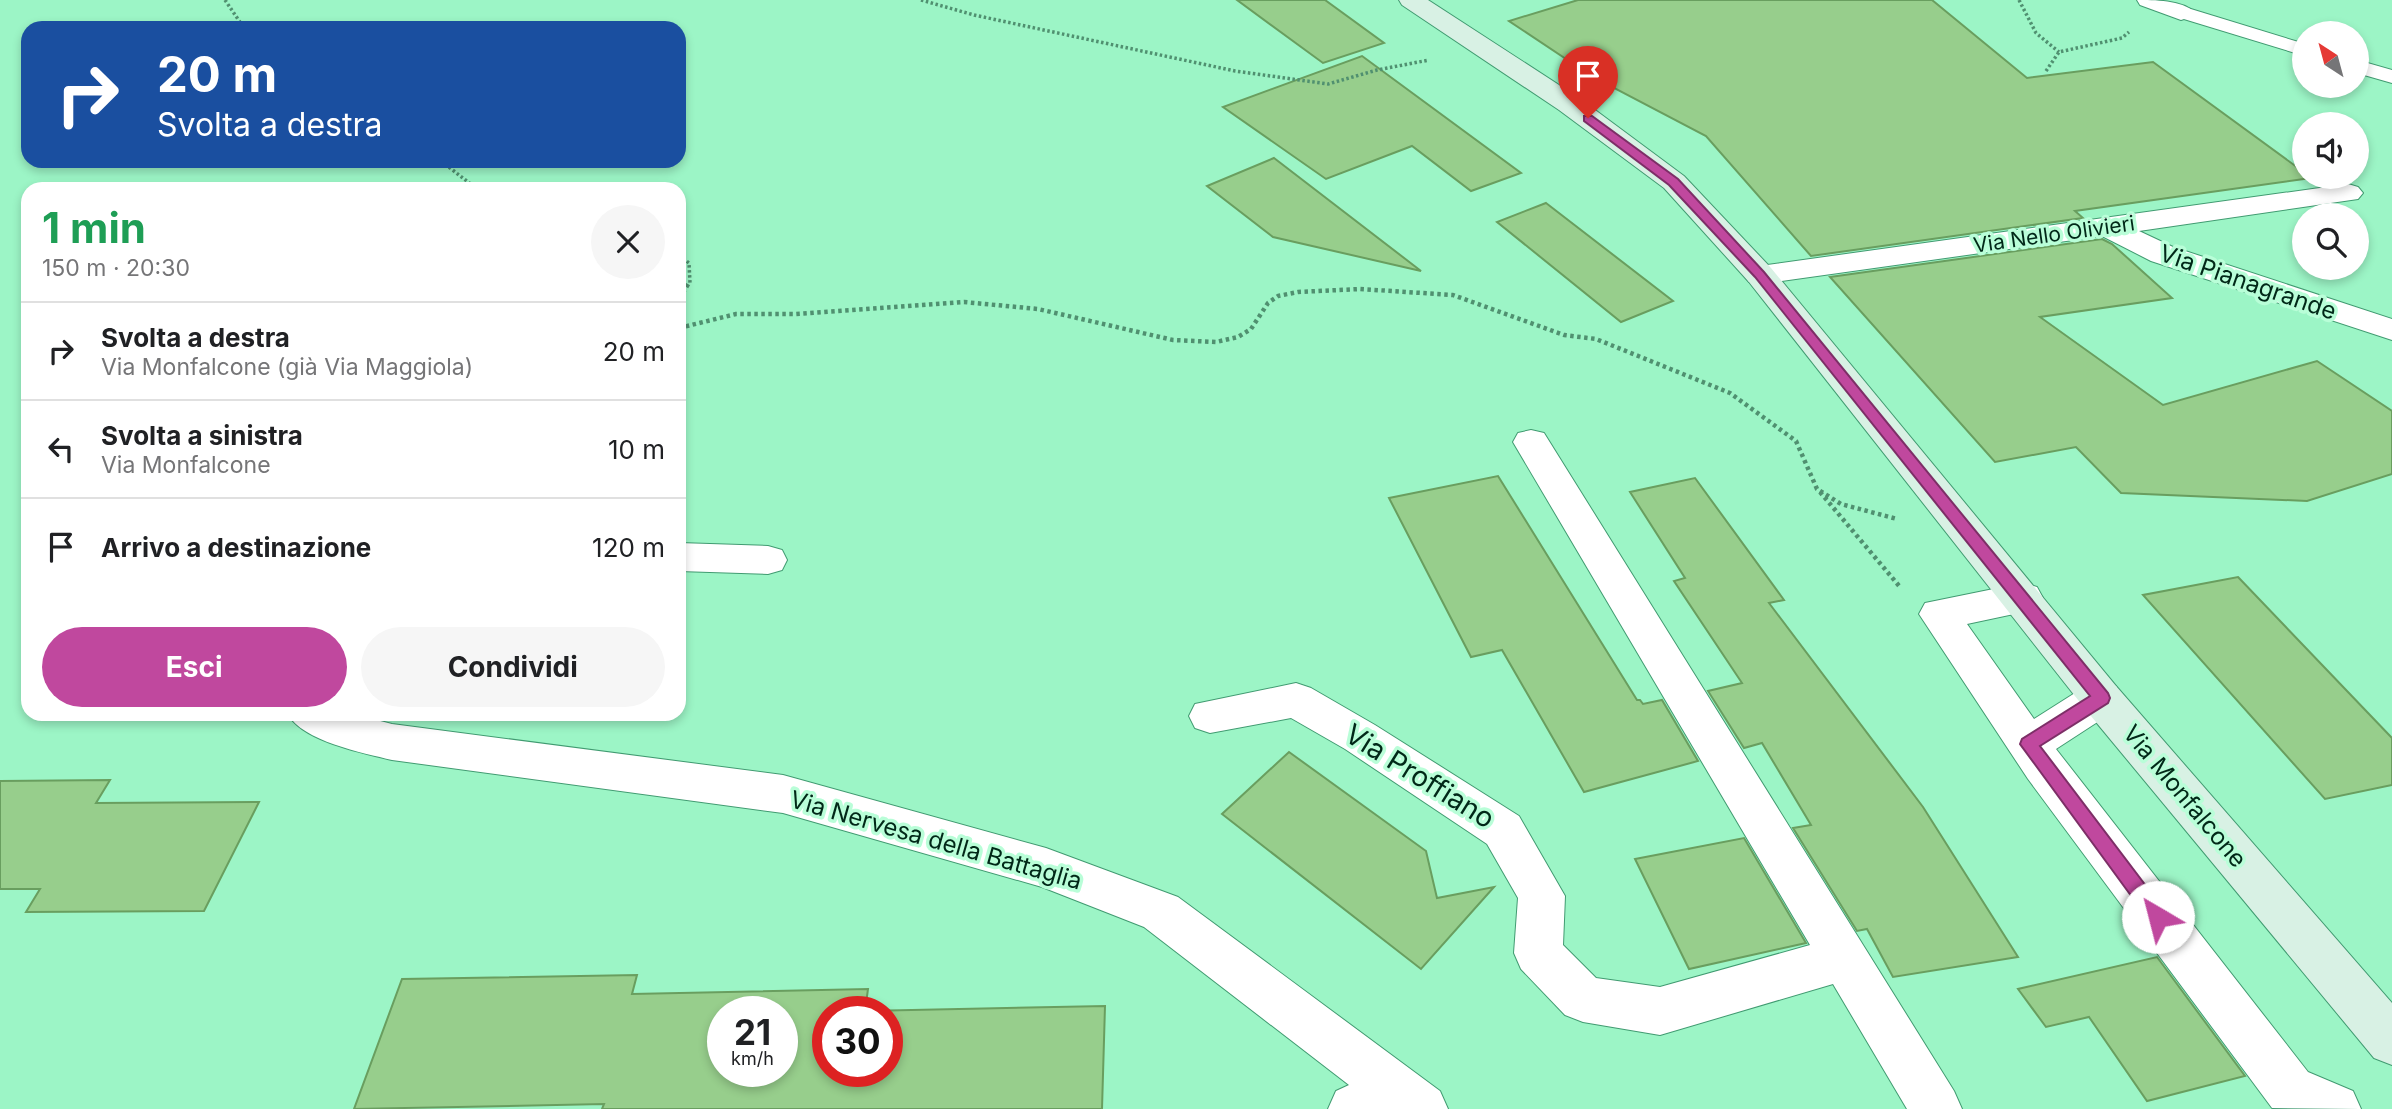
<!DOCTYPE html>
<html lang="it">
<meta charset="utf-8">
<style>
body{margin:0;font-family:Inter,sans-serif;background:#f6f6f6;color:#202124;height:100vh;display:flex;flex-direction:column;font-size:26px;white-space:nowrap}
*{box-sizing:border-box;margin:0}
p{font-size:23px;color:#757577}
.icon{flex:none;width:38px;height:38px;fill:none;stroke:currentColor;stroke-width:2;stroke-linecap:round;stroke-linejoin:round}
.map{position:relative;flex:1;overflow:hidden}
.panel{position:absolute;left:21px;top:182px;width:665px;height:539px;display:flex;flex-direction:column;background:#fff;border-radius:21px;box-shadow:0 4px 10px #0003}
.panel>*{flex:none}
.banner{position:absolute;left:21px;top:21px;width:665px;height:147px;border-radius:21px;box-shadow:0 4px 10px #0003;background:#1a4fa0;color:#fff;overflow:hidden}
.needle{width:46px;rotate:324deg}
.fabs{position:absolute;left:2292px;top:21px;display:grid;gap:14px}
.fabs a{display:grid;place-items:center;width:77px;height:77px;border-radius:50%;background:#fff;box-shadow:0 4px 10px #0003;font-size:35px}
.speed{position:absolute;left:707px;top:996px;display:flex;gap:14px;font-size:35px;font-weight:700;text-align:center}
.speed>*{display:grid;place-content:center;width:91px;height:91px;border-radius:50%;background:#fff;box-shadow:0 4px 10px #0003;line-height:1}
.speed small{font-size:18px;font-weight:400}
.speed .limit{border:10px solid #d22;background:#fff;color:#111}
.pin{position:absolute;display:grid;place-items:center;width:60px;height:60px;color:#fff;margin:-72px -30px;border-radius:50% 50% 50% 0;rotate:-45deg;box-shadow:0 0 7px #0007}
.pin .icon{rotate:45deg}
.me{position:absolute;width:77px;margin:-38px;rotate:323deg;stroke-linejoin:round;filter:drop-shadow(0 0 5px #0008)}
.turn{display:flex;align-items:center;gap:24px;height:147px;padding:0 21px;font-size:32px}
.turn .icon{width:91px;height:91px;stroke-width:2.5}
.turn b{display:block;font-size:49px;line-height:60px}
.round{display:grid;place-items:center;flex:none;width:74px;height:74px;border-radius:37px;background:#f6f6f6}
.headline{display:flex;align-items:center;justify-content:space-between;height:119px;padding:0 21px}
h1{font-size:42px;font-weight:700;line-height:52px;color:#1e9e55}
.primary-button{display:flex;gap:14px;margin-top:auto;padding:14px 21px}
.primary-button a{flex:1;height:80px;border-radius:42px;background:#c0489e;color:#fff;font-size:28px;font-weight:700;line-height:80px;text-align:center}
.primary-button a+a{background:#f6f6f6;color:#202124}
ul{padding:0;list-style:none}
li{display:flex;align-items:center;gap:21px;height:98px;padding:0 21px;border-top:2px solid #e0e0e0}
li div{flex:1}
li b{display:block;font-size:26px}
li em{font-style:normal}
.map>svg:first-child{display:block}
.building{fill:#97ce8c;stroke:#699e5f;stroke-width:2;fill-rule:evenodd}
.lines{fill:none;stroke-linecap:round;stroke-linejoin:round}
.lane-casing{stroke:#419b71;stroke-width:2}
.street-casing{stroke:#419b71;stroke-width:2}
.secondary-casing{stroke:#419b71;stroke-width:2}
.path-far1{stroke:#509070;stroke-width:3.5;stroke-dasharray:2.5 2.5;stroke-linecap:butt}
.path{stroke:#509070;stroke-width:4.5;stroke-dasharray:3.5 3.5;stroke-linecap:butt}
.lane{fill:#fff;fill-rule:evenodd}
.street{fill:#fff;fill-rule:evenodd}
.secondary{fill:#d8f1e4;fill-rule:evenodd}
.route{fill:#c0489e;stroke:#7d2f67;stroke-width:2}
.labels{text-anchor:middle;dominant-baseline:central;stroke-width:7;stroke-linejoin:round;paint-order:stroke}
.far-street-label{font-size:21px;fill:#012818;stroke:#b9fed8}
.street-label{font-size:24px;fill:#012818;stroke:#b9fed8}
.near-street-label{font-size:28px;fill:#012818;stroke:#b9fed8}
</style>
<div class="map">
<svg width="2392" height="1109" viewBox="0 0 2392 1109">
<rect width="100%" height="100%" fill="#9cf5c6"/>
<g class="building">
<path d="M1237,0H1325L1384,43L1323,63Z"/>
<path d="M1578,0H1932L2027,78L2153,62L2305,173V177L2311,178L2075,211L2083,218L1811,256L1706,136L1593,77L1509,21Z"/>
<path d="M1362,56L1521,173L1471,191L1412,146L1326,179L1223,107Z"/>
<path d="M1274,158L1421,271L1273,237L1207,186Z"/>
<path d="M1546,203L1673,301L1621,322L1497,222Z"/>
<path d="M2102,239L2112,244L2172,298L2040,317L2163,405L2317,361L2392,411V474L2307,501L2121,493L2076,447L1995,462L1830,277Z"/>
<path d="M1498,476L1637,700H1640L1643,704L1662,700L1698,761L1584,792L1502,650L1471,657L1389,498Z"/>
<path d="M1695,478L1784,600L1769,603L1923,807L2018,957L1893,977L1867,929L1857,931L1793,828L1811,825L1762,743L1744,748L1708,691L1742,683L1674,581L1685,578L1630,492Z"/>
<path d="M2238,577L2392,738V785L2325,799L2143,595Z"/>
<path d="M1289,752L1426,851L1437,898L1494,887L1421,969L1222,814Z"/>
<path d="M110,780L96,803L259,802L204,911L26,912L40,889H0V781Z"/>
<path d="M1744,838L1806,943L1689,969L1635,859Z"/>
<path d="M2157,957L2245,1076L2147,1101L2089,1017L2046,1027L2018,989Z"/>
<path d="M637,975L632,994L868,989L865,1011L1105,1006L1102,1109H602L604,1104L354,1109L402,979ZM723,1012H782V1071H723ZM828,1012H887V1071H828Z"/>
</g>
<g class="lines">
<g class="lane-casing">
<g id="lane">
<path d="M2181,6L2305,44V56L2174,16L2171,12L2174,8Z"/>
<path d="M2357,60L2392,70V83L2357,73Z"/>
</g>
</g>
<g class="street-casing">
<g id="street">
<path d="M2137,0C2154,0 2182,0 2194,12L2190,17L2181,20L2140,5Z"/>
<path d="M2348,184L2358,187L2363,193L2358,199L2139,231L2173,247L2392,319V340L2151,261L2102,236L1760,284L1749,282L1744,275L1749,268L1760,266Z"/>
<path d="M1531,430L1544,433L1954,1091L1962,1109H1907L1833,984L1660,1035L1583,1022L1565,1015L1521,969L1514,953L1518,898L1487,844L1345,749L1291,718L1210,733L1195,728L1189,716L1195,704L1296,683L1311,688L1375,725L1519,816L1565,896L1563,945L1596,978L1660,987L1810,945L1513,442L1518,433Z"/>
<path d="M679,543L768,546L782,550L787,560L782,570L768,574L679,571Z"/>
<path d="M2023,583L2037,587L2043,598L2037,609L1967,624L2034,719L2086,686L2101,681L2116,686L2122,698L2116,710L2056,749L2308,1072L2353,1091L2361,1109L2272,1108L2028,779L1919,614L1925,603Z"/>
<path d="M288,714H353L392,724L783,775L1046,848L1178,897L1440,1091L1448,1109H1328L1336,1091L1349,1085L1144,927L1042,887L783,813L392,760C363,753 302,741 288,714Z"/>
</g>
</g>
<g class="secondary-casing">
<path id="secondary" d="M1399,0H1428L1579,98L1684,176L1771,268L2116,686L2392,1003V1065L2374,1058L2086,710L1749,282L1664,188L1559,110L1402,5Z"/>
</g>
<g class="path-far1">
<path d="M225,0L244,28"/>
<path d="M921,0L974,15L1235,71L1328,84L1377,70L1429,60"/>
<path d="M2019,0L2036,33L2059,52"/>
<path d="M2046,71L2059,52L2122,38L2129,32"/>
<path d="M441,161L477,189"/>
<path d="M679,255L689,263L690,283"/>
</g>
<g class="path">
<path d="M679,299L690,281"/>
<path d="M679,328L736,314H795L964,302L1038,309L1173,340L1216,342L1238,337L1251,329L1268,303L1278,296L1298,292L1360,289L1453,295L1564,335L1596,339L1730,393L1796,441L1817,489L1841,504L1897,519"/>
<path d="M1820,492L1900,587"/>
</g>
<use href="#lane" class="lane"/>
<use href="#street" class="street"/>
<use href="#secondary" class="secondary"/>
</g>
<path class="route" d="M1584,116H1592L1678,179L1764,272L2108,693L2110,698L2108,703L2040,746L2165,911L2168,917L2165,923L2158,926L2151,923L2020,744L2022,739L2090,696L1755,277L1669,185L1584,121Z"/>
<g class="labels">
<g class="far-street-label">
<text transform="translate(2054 234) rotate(-8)">Via Nello Olivieri</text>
</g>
<g class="street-label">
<text transform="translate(2248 282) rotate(19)">Via Pianagrande</text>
<text transform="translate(2185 796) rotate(50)">Via Monfalcone</text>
<text transform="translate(936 840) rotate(16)">Via Nervesa della Battaglia</text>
</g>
<g class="near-street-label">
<text transform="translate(1420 776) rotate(32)">Via Proffiano</text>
</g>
</g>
</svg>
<div class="fabs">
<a><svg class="needle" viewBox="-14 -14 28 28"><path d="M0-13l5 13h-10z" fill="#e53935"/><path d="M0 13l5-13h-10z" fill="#757577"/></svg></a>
<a><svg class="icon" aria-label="sound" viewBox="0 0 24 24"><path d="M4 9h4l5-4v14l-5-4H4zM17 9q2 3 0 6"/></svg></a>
<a><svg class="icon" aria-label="search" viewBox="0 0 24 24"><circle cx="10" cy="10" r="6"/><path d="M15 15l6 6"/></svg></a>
</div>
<div class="speed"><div>21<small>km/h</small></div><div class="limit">30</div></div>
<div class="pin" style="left:1588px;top:118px;background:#d93025"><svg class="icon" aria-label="arrive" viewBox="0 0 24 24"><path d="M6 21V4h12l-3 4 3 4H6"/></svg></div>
<svg class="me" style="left:2158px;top:917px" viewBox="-20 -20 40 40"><circle r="19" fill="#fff"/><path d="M0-13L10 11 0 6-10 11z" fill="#c0489e"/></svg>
<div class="banner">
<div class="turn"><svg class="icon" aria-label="right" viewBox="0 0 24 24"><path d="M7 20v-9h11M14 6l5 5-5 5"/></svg><div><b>20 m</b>Svolta a destra</div></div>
</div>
<section class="panel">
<div class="headline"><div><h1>1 min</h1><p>150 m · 20:30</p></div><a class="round"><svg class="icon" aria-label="close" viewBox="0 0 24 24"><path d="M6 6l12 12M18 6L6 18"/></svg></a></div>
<ul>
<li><svg class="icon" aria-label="right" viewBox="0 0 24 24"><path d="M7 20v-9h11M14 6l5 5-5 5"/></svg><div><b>Svolta a destra</b><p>Via Monfalcone (già Via Maggiola)</p></div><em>20 m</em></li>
<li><svg class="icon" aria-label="left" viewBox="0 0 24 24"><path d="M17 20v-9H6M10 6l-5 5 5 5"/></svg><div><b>Svolta a sinistra</b><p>Via Monfalcone</p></div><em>10 m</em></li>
<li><svg class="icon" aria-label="arrive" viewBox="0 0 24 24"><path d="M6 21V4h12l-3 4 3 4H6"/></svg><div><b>Arrivo a destinazione</b></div><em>120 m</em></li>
</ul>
<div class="primary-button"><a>Esci</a><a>Condividi</a></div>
</section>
</div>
